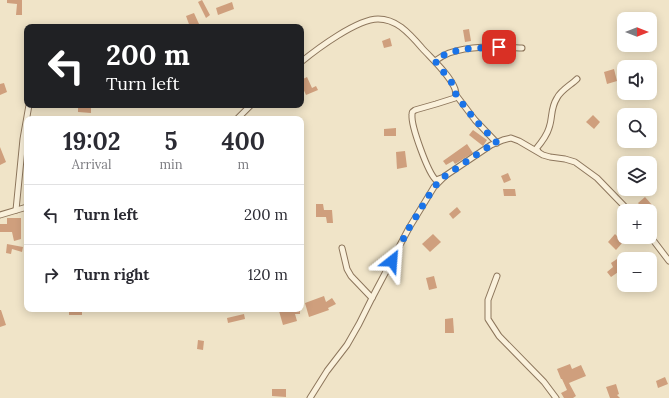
<!DOCTYPE html>
<meta charset="utf-8">
<style>
body{margin:0;font-family:Lora,serif;background:#f2f2f3;color:#2b2b33;height:100vh;display:flex;flex-direction:column;font-size:15px;white-space:nowrap}
*{box-sizing:border-box;margin:0}
p{font-size:13px;color:#7c7c81}
.icon{flex:none;width:22px;height:22px;fill:none;stroke:currentColor;stroke-width:2;stroke-linecap:round;stroke-linejoin:round}
.map{position:relative;flex:1;overflow:hidden}
.drawer{position:absolute;left:24px;top:116px;width:280px;height:196px;display:flex;flex-direction:column;background:#fff;border-radius:8px;box-shadow:0 2px 10px #0003}
.drawer>*{flex:none}
.banner{position:absolute;left:24px;top:24px;width:280px;height:84px;border-radius:8px;box-shadow:0 2px 10px #0003;background:#202124;color:#fff;overflow:hidden}
.needle{width:26px;rotate:90deg}
.tools{position:absolute;left:617px;top:12px;display:grid;gap:8px}
.tools a{display:grid;place-items:center;width:40px;height:40px;border-radius:8px;background:#fff;box-shadow:0 2px 10px #0003;font-size:20px}
.pin{position:absolute;display:grid;place-items:center;width:34px;height:34px;color:#fff;margin:-17px;border-radius:8px;box-shadow:0 2px 6px #0006}
.me{position:absolute;width:44px;margin:-22px;rotate:28deg;stroke-linejoin:round;filter:drop-shadow(0 0 3px #0008)}
.turn{display:flex;align-items:center;gap:14px;height:84px;padding:0 16px;font-size:18px}
.turn .icon{width:52px;height:52px;stroke-width:2.5}
.turn b{display:block;font-size:28px;line-height:34px}
.eta{display:flex;justify-content:space-evenly;align-items:center;height:68px;text-align:center}
.eta b{font-size:24px;font-weight:800;line-height:28px}
ul{padding:0;list-style:none}
li{display:flex;align-items:center;gap:12px;height:60px;padding:0 16px;border-top:1px solid #e1e1e2}
li div{flex:1}
li b{display:block;font-size:15px}
li em{font-style:normal}
.map>svg:first-child{display:block}
.building{fill:#cf9f7d}
.lines{fill:none;stroke-linecap:round;stroke-linejoin:round}
.minor-casing{stroke:#8d765c;stroke-width:7}
.minor{stroke:#faf1dc;stroke-width:5}
.route{stroke:#1a73e8;stroke-width:7;stroke-dasharray:0 12.6}
</style>
<div class="map">
<svg width="669" height="398" viewBox="0 0 669 398">
<rect width="100%" height="100%" fill="#f0e4c8"/>
<g class="building">
<path d="M7,0H22V15H16L17,4L7,3Z"/>
<path d="M202,0L210,15L206,18L198,2Z"/>
<path d="M232,2L234,9L218,15L216,8Z"/>
<path d="M194,13L199,24L190,27L186,16Z"/>
<path d="M469,29L471,41L465,42L463,30Z"/>
<path d="M390,38L392,46L384,48L382,41Z"/>
<path d="M614,69L617,81L607,84L604,72Z"/>
<path d="M307,77L312,88L316,86L318,90L306,95L301,84V80Z"/>
<path d="M4,83L7,92L0,95V84Z"/>
<path d="M78,105H91V113L78,112Z"/>
<path d="M593,115L600,122L594,129L586,122Z"/>
<path d="M396,128V136H384V129Z"/>
<path d="M473,130L487,140L483,146L469,135Z"/>
<path d="M467,144L473,153L455,164L453,161L446,165L443,161Z"/>
<path d="M0,147L6,162L0,165Z"/>
<path d="M405,151L407,167L397,169L396,152Z"/>
<path d="M508,173L511,180L504,183L501,176Z"/>
<path d="M503,189H515L516,196H504Z"/>
<path d="M645,197L653,206L648,211H645L638,203Z"/>
<path d="M316,204H323L324,210H332L333,223H327L326,217H316Z"/>
<path d="M457,207L461,212L453,219L449,214Z"/>
<path d="M7,218H21V239L14,241L12,232H0V224H7Z"/>
<path d="M433,234L441,242L430,252L422,244Z"/>
<path d="M615,234L623,242L616,250L608,242Z"/>
<path d="M7,244L23,247L22,252L12,249L11,254L6,253Z"/>
<path d="M617,259L624,268L611,277L607,272L613,267L611,263Z"/>
<path d="M434,276L437,288L429,290L426,278Z"/>
<path d="M324,296L326,302L332,298L336,304L328,308L329,310L309,317L305,303Z"/>
<rect x="69" y="309" width="13" height="6"/>
<path d="M286,309H300V314H295L297,321L283,325L279,311Z"/>
<path d="M0,310H1L6,325L0,327Z"/>
<path d="M244,314L245,319L228,323L227,318Z"/>
<path d="M453,318L454,333H445V319Z"/>
<path d="M198,340L204,341L203,350L197,349Z"/>
<path d="M570,364L572,369L581,365L586,376L569,383L576,396L573,398H564L561,393L567,390L562,379H561L557,369Z"/>
<path d="M665,377L668,384L658,388L656,381Z"/>
<path d="M616,384L619,394L617,395L620,398H610L606,387Z"/>
<path d="M272,389H286V397L272,396Z"/>
</g>
<g class="lines">
<g class="minor-casing">
<g id="minor">
<path d="M435,61C439,58 444,55 449,53C472,45 498,47 522,48"/>
<path d="M301,62C317,49 357,19 378,19C386,19 394,22 401,27C409,33 416,41 422,48C432,59 450,75 455,89C456,92 456,95 455,98L436,104L415,110C412,112 412,112 412,115C411,126 428,173 436,180L444,177"/>
<path d="M456,95L475,120L497,143"/>
<path d="M237,119L251,105"/>
<path d="M538,151L536,149C541,143 547,135 549,128C553,117 550,109 557,98C561,90 571,85 577,79"/>
<path d="M16,210L23,139L29,105"/>
<path d="M0,215L27,207"/>
<path d="M650,236L669,261"/>
<path d="M342,248L347,269L351,276L372,298"/>
<path d="M497,276L488,300V319L499,336L544,382L556,398"/>
<path d="M310,398L327,371L347,345L359,324L372,298L409,228L434,187L445,176L491,145L503,140L511,138L519,141L543,155L550,157L565,159L575,162L597,178L629,211"/>
</g>
</g>
<use href="#minor" class="minor"/>
</g>
<g class="lines">
<path class="route" d="M392,261L409,228L434,187L445,176L491,145L497,143L475,120L456,95L455,89L452,83L435,61L447,53L464,49L499,47"/>
</g>
</svg>
<div class="tools">
<a><svg class="needle" viewBox="-14 -14 28 28"><path d="M0-13l5 13h-10z" fill="#e53935"/><path d="M0 13l5-13h-10z" fill="#7c7c81"/></svg></a>
<a><svg class="icon" aria-label="sound" viewBox="0 0 24 24"><path d="M4 9h4l5-4v14l-5-4H4zM17 9q2 3 0 6"/></svg></a>
<a><svg class="icon" aria-label="search" viewBox="0 0 24 24"><circle cx="10" cy="10" r="6"/><path d="M15 15l6 6"/></svg></a>
<a><svg class="icon" aria-label="layers" viewBox="0 0 24 24"><path d="M12 4l9 5-9 5-9-5zM3 14l9 5 9-5"/></svg></a>
<a>+</a>
<a>−</a>
</div>
<div class="pin" style="left:499px;top:47px;background:#d93025"><svg class="icon" aria-label="arrive" viewBox="0 0 24 24"><path d="M6 21V4h12l-3 4 3 4H6"/></svg></div>
<svg class="me" style="left:392px;top:261px" viewBox="-20 -20 40 40"><path d="M0-17L14 15 0 8-14 15z" fill="#1a73e8" stroke="#fff" stroke-width="4"/></svg>
<div class="banner">
<div class="turn"><svg class="icon" aria-label="left" viewBox="0 0 24 24"><path d="M17 20v-9H6M10 6l-5 5 5 5"/></svg><div><b>200 m</b>Turn left</div></div>
</div>
<section class="drawer">
<div class="eta">
<div><b>19:02</b><p>Arrival</p></div>
<div><b>5</b><p>min</p></div>
<div><b>400</b><p>m</p></div>
</div>
<ul>
<li><svg class="icon" aria-label="left" viewBox="0 0 24 24"><path d="M17 20v-9H6M10 6l-5 5 5 5"/></svg><div><b>Turn left</b></div><em>200 m</em></li>
<li><svg class="icon" aria-label="right" viewBox="0 0 24 24"><path d="M7 20v-9h11M14 6l5 5-5 5"/></svg><div><b>Turn right</b></div><em>120 m</em></li>
</ul>
</section>
</div>
